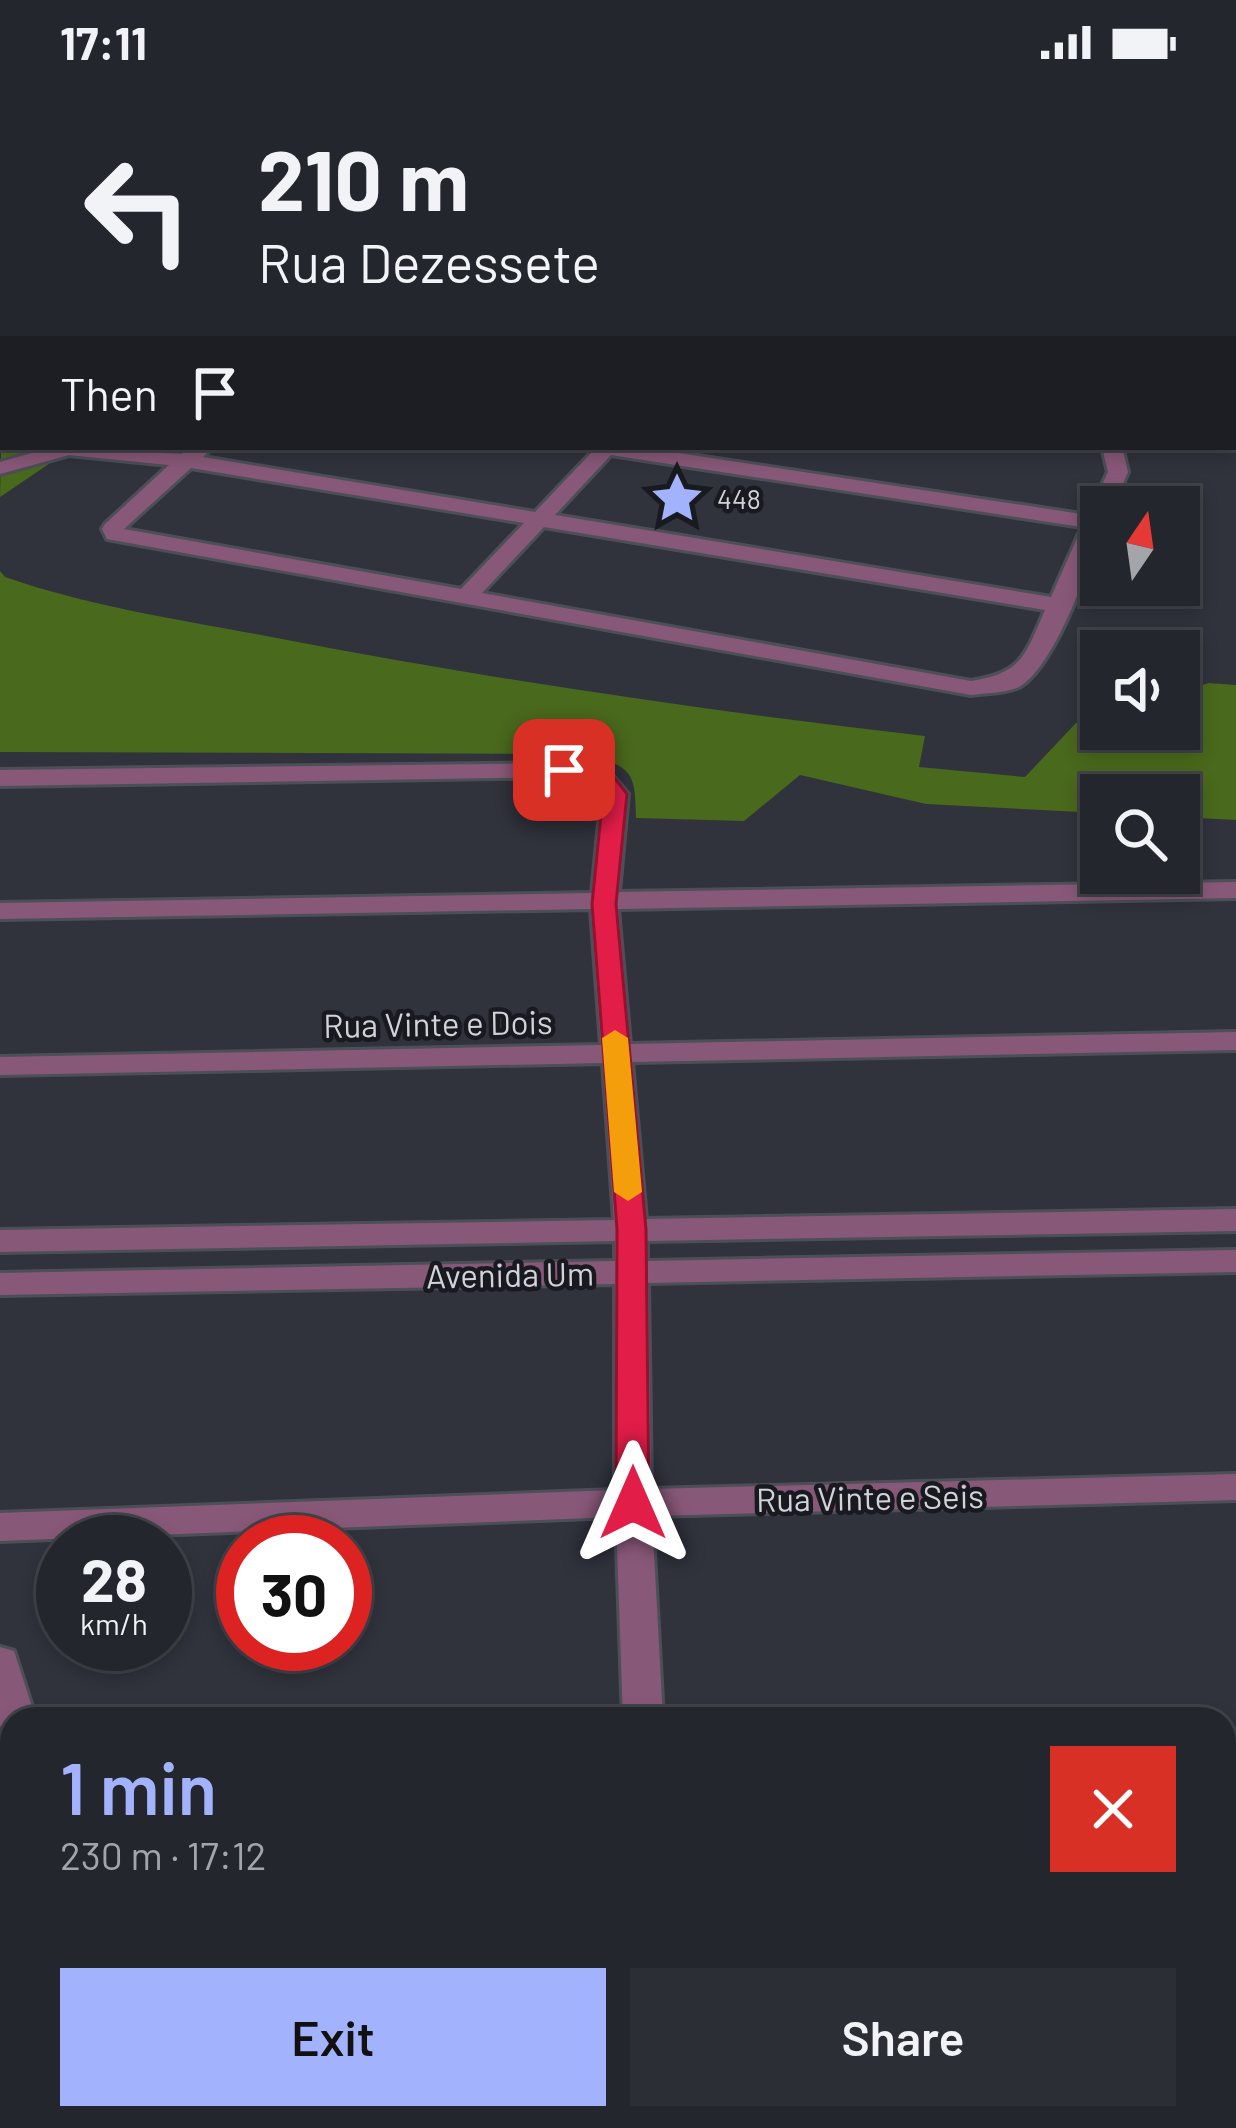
<!DOCTYPE html>
<meta charset="utf-8">
<style>
body{margin:0;font-family:Barlow,sans-serif;background:#2c2e35;color:#f1f3f6;height:100vh;display:flex;flex-direction:column;font-size:45px;white-space:nowrap}
*{box-sizing:border-box;margin:0}
p{font-size:39px;color:#a3a5aa}
.icon{flex:none;width:66px;height:66px;fill:none;stroke:currentColor;stroke-width:2;stroke-linecap:round;stroke-linejoin:round}
.map{position:relative;flex:1;overflow:hidden}
.panel{position:absolute;left:0px;top:1623px;width:1236px;height:423px;display:flex;flex-direction:column;background:#24262d;border-radius:36px 36px 0 0;box-shadow:0 6px 18px #0003,0 0 0 3px #414349}
.panel>*{flex:none}
.banner{position:absolute;left:0px;top:0px;width:1236px;height:366px;box-shadow:0 6px 18px #0003,0 0 0 3px #414349;background:#24262d;color:#f1f3f6;overflow:hidden}
.needle{width:78px;rotate:13deg}
.tools{position:absolute;left:1080px;top:402px;display:grid;gap:24px}
.tools a{display:grid;place-items:center;width:120px;height:120px;border-radius:0px;background:#24262d;box-shadow:0 6px 18px #0003,0 0 0 3px #414349;font-size:60px}
.speed{position:absolute;left:36px;top:1431px;display:flex;gap:24px;font-size:60px;font-weight:700;text-align:center}
.speed>*{display:grid;place-content:center;width:156px;height:156px;border-radius:50%;background:#24262d;box-shadow:0 6px 18px #0003,0 0 0 3px #414349;line-height:1}
.speed small{font-size:30px;font-weight:400}
.speed .limit{border:18px solid #d22;background:#fff;color:#111}
.pin{position:absolute;display:grid;place-items:center;width:102px;height:102px;color:#fff;margin:-51px;border-radius:24px;box-shadow:0 6px 18px #0006}
.me{position:absolute;width:132px;margin:-66px;rotate:0deg;stroke-linejoin:round;filter:drop-shadow(0 0 9px #0008)}
.turn{display:flex;align-items:center;gap:42px;height:252px;padding:0 60px;font-size:54px}
.turn .icon{width:156px;height:156px;stroke-width:2.5}
.turn b{display:block;font-size:84px;line-height:102px}
.then{display:flex;align-items:center;height:114px;padding:0 60px;background:#0003;gap:24px;font-size:45px}
.round{display:grid;place-items:center;flex:none;width:126px;height:126px;border-radius:0px;background:#2c2e35}
.summary{display:flex;align-items:center;justify-content:space-between;height:204px;padding:0 60px}
h1{font-size:72px;font-weight:600;line-height:90px;color:#a2b2fd}
.primary-button{display:flex;gap:24px;margin-top:auto;padding:24px 60px}
.primary-button a{flex:1;height:138px;border-radius:0px;background:#a2b2fd;color:#111;font-size:48px;font-weight:600;line-height:138px;text-align:center}
.primary-button a+a{background:#2c2e35;color:#f1f3f6}
.status{display:flex;justify-content:space-between;align-items:center;height:84px;padding:0 60px;background:#24262d;direction:ltr}
.status svg{height:33px;fill:currentColor}
.map>svg:first-child{display:block}
.forest{fill:#49691c}
.lines{fill:none;stroke-linecap:round;stroke-linejoin:round}
.stream{stroke:#3f5369;stroke-width:6}
.minor-casing{stroke:#4d4f58;stroke-width:6}
.path{stroke:#6e6f78;stroke-width:8;stroke-dasharray:8 12;stroke-linecap:butt}
.minor{fill:#885878;fill-rule:evenodd}
.route{fill:#e11d48;stroke:#92132f;stroke-width:3}
.slow{fill:#f59e0b}
.labels{text-anchor:middle;dominant-baseline:central;stroke-width:9;stroke-linejoin:round;paint-order:stroke}
.far-poi-label{font-size:27px;fill:#d2d3da;stroke:#191a1f;text-anchor:start}
.street-label{font-size:33px;fill:#d2d3da;stroke:#191a1f}
</style>
<div class="status"><b>17:11</b><svg viewBox="0 0 49 12"><path d="M0 12V9h3v3zM5 12V6h3v6zM10 12V3h3v9zM15 12V0h3v12zM26 1h20v11H26zM47 4h2v5h-2z"/></svg></div>
<div class="map">
<svg width="1236" height="2044" viewBox="0 0 1236 2044">
<rect width="100%" height="100%" fill="#30323c"/>
<g class="forest">
<path d="M3,273V363H74L0,413Z"/>
<path d="M0,487L5,493C94,524 189,537 282,555C495,596 709,627 925,652L919,683L1025,693L1076,639L1101,632V645H1179V608L1209,599L1236,601V736L1179,733V711H1101V729L926,720L800,691L744,737L636,734C635,688 633,684 588,670L0,668Z"/>
</g>
<g class="lines">
<path class="stream" d="M1132,0L1142,3"/>
<g class="minor-casing">
<g id="minor">
<path d="M122,0H157L159,3H124Z"/>
<path d="M519,0H749L751,3H521Z"/>
<path d="M835,0H872L874,3H833Z"/>
<path d="M1165,0H1186L1188,3H1167Z"/>
<path d="M1233,14L1236,15V25L1233,24Z"/>
<rect x="0" y="23" width="3" height="10"/>
<path d="M1233,45L1236,46V56L1233,55Z"/>
<path d="M0,74L3,75V85L0,84Z"/>
<path d="M1233,103L1236,104V114L1233,113Z"/>
<path d="M3,113V123L0,124V114Z"/>
<path d="M53,363L182,370L191,363H213L203,373L535,428L592,368L588,363H638L1088,431L1108,388L1102,363H1122L1128,388L1113,423H1101C1101,462 1055,584 1019,603C1006,609 985,609 971,611L107,455L102,445L105,440L169,381L69,371L0,390V378ZM611,371L1082,443L1051,513L555,431ZM191,384L524,439L461,505L124,445ZM544,443L1045,526C1025,571 1023,589 971,597L482,509Z"/>
<path d="M564,679L609,688L628,710L619,808L1236,798V814L618,825L630,960L1236,948V966L632,978L646,1135L1236,1125V1147L647,1157V1177L1236,1166V1188L648,1199L651,1405L1236,1390V1416L652,1432L663,1635H623L616,1433L0,1457V1429L615,1406V1200L0,1211V1189L615,1177V1157L0,1168V1146L614,1136L603,979L0,991V973L601,961L591,825L0,835V819L592,809L602,710L585,696L564,693L0,702V686Z"/>
<path d="M0,1563L14,1567L36,1635H12V1650L0,1642Z"/>
<path d="M1236,1664V1698L1224,1699V1665Z"/>
<path d="M1224,2013H1236V2044H989L994,2034H1224Z"/>
<path d="M134,2034H185L190,2044H139Z"/>
<path d="M637,2034H683L684,2044H638Z"/>
</g>
</g>
<path class="path" d="M0,1822L12,1821"/>
<use href="#minor" class="minor"/>
</g>
<path class="route" d="M564,680L610,688L627,710L616,820L646,1145L649,1419L644,1428L633,1431L621,1428L616,1419L617,1145L592,820L603,711L594,699L556,691L552,686Z"/>
<path class="slow" d="M615,946L628,954L642,1108L628,1117L614,1108L602,954Z"/>
<defs>
<g id="sight-bare" transform="scale(4.14)"><path d="M0-6L1.8-2.2L6-1.7L2.9 1.2L3.7 5.4L0 3.3L-3.7 5.4L-2.9 1.2L-6-1.7L-1.8-2.2Z" fill="#a2b2fd" stroke="#191a1f" stroke-width="2.5" paint-order="stroke"/></g>
</defs>
<g fill-rule="evenodd">
<use href="#sight-bare" x="677" y="414"/>
</g>
<g class="labels">
<g class="far-poi-label">
<text x="717" y="414">448</text>
</g>
<g class="street-label">
<text transform="translate(438 939) rotate(-1)">Rua Vinte e Dois</text>
<text transform="translate(510 1190) rotate(-1)">Avenida Um</text>
<text transform="translate(870 1413) rotate(-1)">Rua Vinte e Seis</text>
</g>
</g>
</svg>
<div class="tools">
<a><svg class="needle" viewBox="-14 -14 28 28"><path d="M0-13l5 13h-10z" fill="#e53935"/><path d="M0 13l5-13h-10z" fill="#a3a5aa"/></svg></a>
<a><svg class="icon" aria-label="sound" viewBox="0 0 24 24"><path d="M4 9h4l5-4v14l-5-4H4zM17 9q2 3 0 6"/></svg></a>
<a><svg class="icon" aria-label="search" viewBox="0 0 24 24"><circle cx="10" cy="10" r="6"/><path d="M15 15l6 6"/></svg></a>
</div>
<div class="speed"><div>28<small>km/h</small></div><div class="limit">30</div></div>
<div class="pin" style="left:564px;top:686px;background:#d93025"><svg class="icon" aria-label="arrive" viewBox="0 0 24 24"><path d="M6 21V4h12l-3 4 3 4H6"/></svg></div>
<svg class="me" style="left:633px;top:1419px" viewBox="-20 -20 40 40"><path d="M0-17L14 15 0 8-14 15z" fill="#e11d48" stroke="#fff" stroke-width="4"/></svg>
<div class="banner">
<div class="turn"><svg class="icon" aria-label="left" viewBox="0 0 24 24"><path d="M17 20v-9H6M10 6l-5 5 5 5"/></svg><div><b>210 m</b>Rua Dezessete</div></div>
<div class="then">Then<svg class="icon" aria-label="arrive" viewBox="0 0 24 24"><path d="M6 21V4h12l-3 4 3 4H6"/></svg></div>
</div>
<section class="panel">
<div class="summary"><div><h1>1 min</h1><p>230 m · 17:12</p></div><a class="round" style="background:#d93025;color:#fff"><svg class="icon" aria-label="close" viewBox="0 0 24 24"><path d="M6 6l12 12M18 6L6 18"/></svg></a></div>
<div class="primary-button"><a>Exit</a><a>Share</a></div>
</section>
</div>
